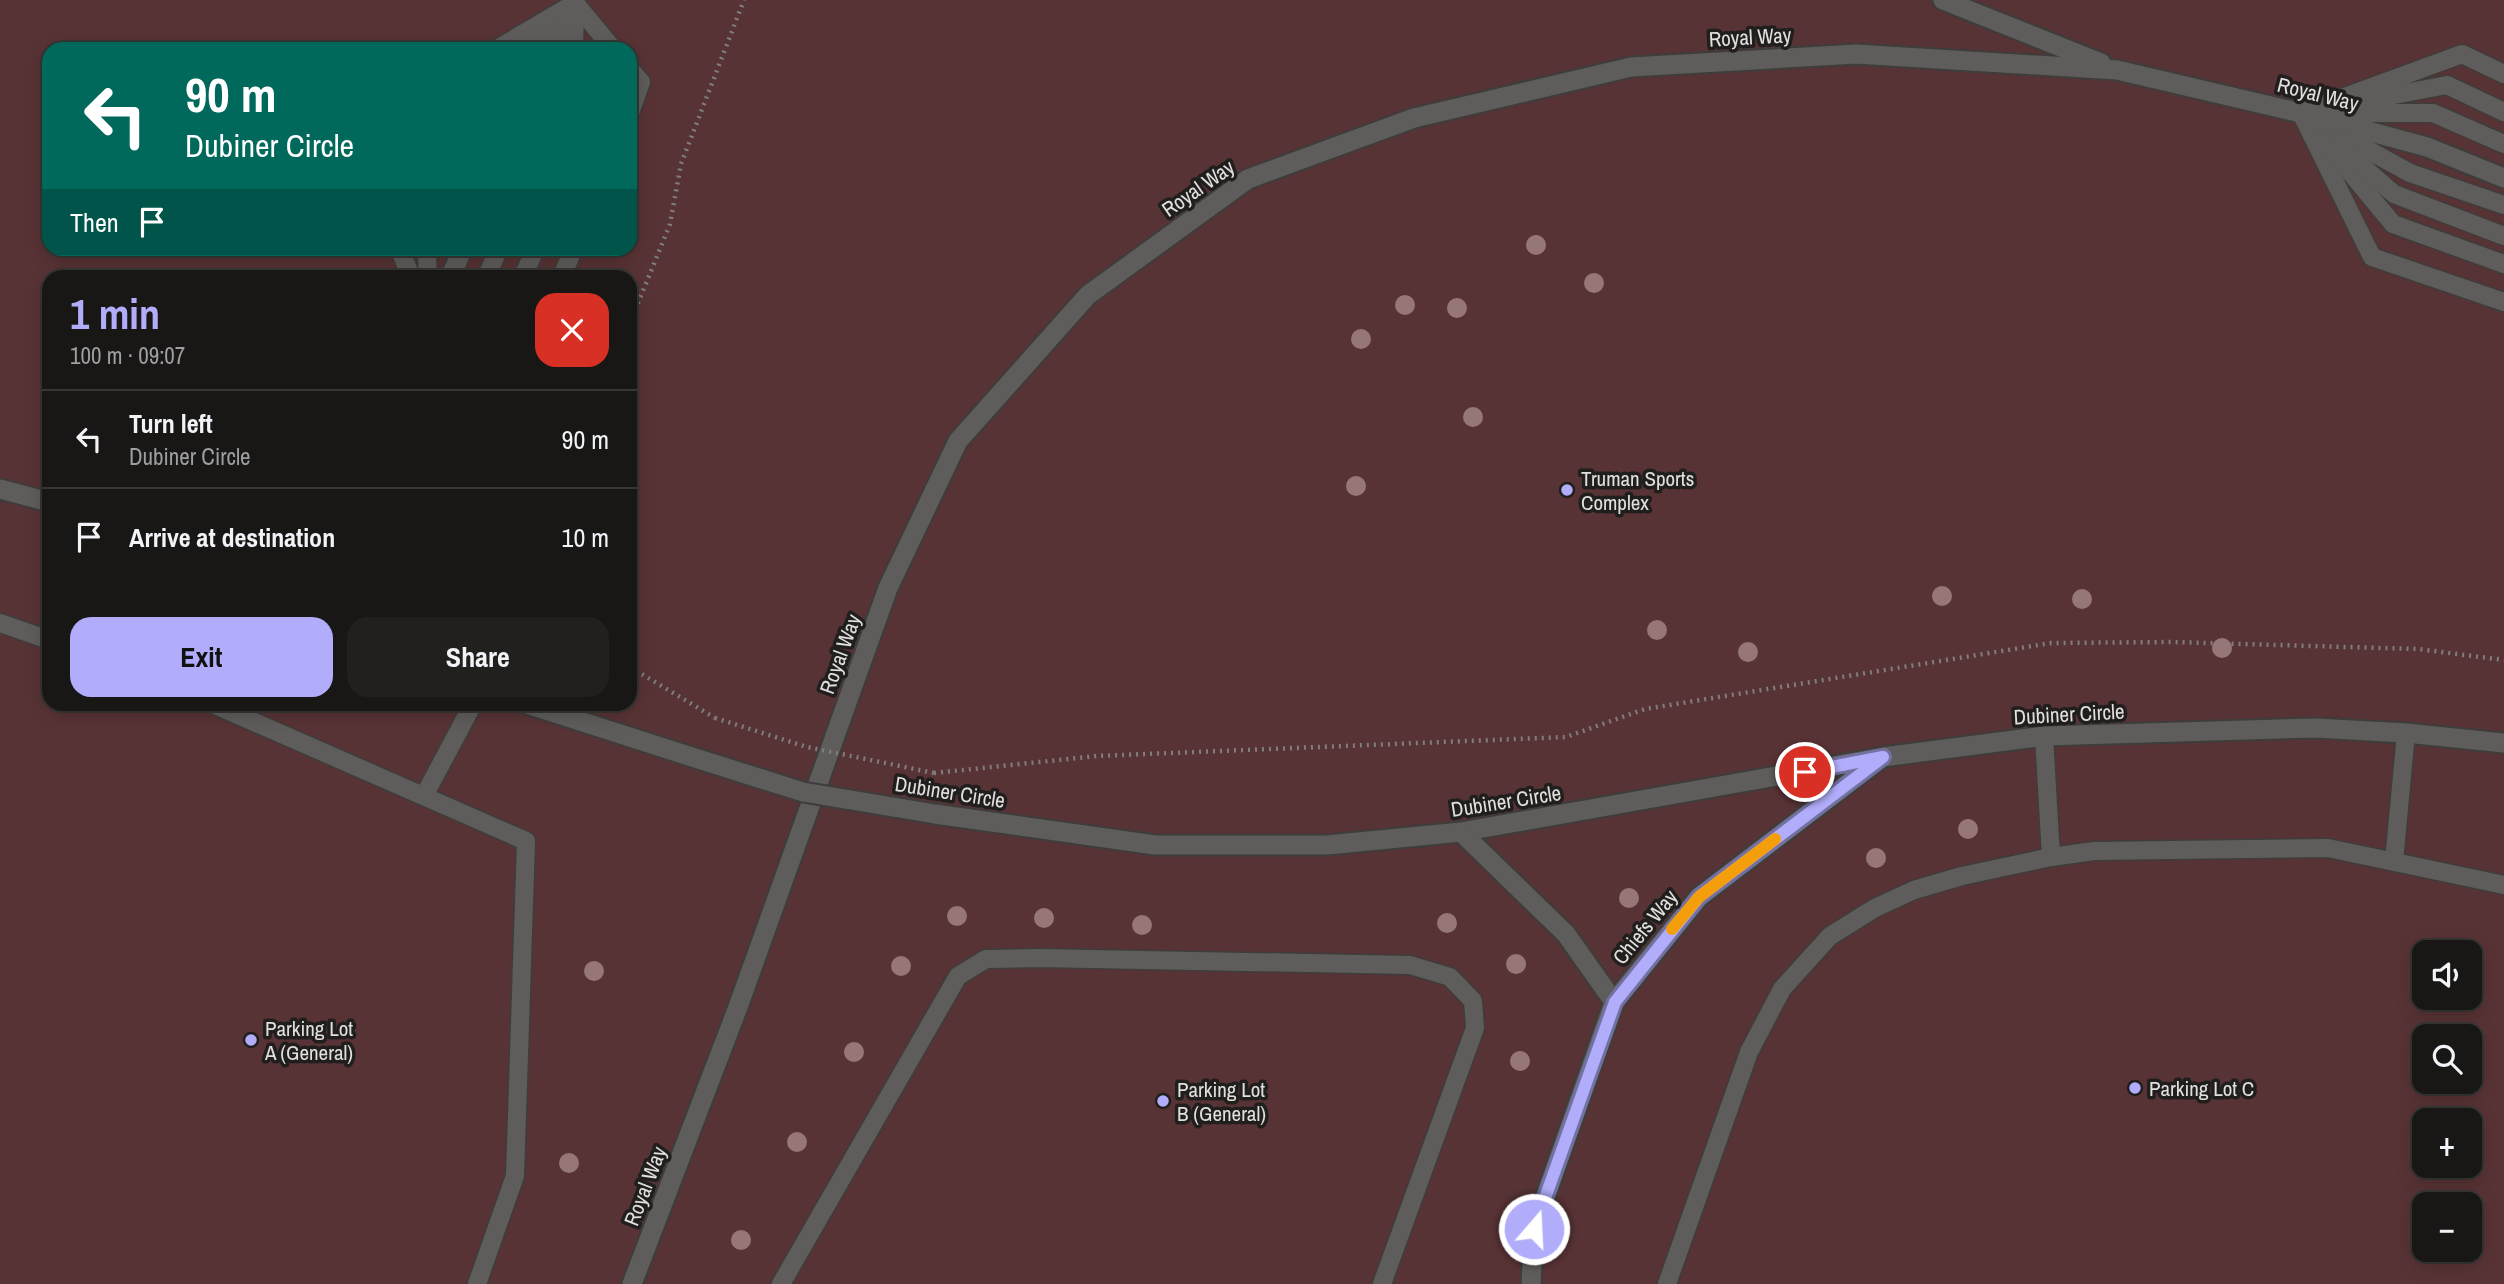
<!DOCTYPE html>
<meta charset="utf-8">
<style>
body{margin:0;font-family:"Archivo Narrow",sans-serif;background:#21201f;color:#f1f3f6;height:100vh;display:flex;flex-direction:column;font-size:26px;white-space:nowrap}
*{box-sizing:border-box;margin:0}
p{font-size:23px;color:#9f9fa1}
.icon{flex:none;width:38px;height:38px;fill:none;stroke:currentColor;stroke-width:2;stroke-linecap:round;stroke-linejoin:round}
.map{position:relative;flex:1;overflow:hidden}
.side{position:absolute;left:42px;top:270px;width:595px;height:441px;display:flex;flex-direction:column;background:#181716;border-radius:21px;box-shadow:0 4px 18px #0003,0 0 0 2px #363635}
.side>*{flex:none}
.hud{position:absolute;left:42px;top:42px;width:595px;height:214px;border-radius:21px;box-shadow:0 4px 18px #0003,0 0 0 2px #363635;background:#00695c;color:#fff;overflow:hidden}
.tools{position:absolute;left:2412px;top:940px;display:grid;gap:14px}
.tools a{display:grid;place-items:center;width:70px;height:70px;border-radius:14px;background:#181716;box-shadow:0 4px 18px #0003,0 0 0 2px #363635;font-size:35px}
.pin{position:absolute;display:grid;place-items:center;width:60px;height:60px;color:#fff;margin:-30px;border:4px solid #fff;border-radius:50%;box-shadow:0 2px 7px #0007}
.me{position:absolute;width:77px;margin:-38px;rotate:19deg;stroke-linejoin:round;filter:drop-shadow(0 0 5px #0008)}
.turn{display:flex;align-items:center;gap:24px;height:147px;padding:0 28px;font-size:32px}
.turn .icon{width:91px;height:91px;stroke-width:2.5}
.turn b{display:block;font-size:49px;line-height:60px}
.then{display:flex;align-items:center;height:66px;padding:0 28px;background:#0003;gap:14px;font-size:26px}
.round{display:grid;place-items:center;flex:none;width:74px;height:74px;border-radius:21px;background:#21201f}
.head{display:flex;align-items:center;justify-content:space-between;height:119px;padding:0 28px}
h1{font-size:42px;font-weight:800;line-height:52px;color:#b1adfa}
.action{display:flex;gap:14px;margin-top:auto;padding:14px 28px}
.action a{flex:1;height:80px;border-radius:21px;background:#b1adfa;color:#111;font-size:28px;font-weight:800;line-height:80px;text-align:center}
.action a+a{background:#21201f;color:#f1f3f6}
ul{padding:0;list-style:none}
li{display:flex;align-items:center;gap:21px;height:98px;padding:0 28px;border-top:2px solid #363635}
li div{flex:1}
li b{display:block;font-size:26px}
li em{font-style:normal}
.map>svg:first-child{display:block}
.green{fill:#583335;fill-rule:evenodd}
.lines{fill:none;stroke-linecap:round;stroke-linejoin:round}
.service-casing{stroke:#3e3d3b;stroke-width:21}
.minor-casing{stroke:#3e3d3b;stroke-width:23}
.path{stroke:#7f7e7c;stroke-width:4.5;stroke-dasharray:2 5;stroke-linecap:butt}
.service{stroke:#5f5d5b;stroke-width:18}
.minor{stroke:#5f5d5b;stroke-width:19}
.minor-bridge-casing{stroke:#3e3d3b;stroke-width:23;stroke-linecap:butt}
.path-bridge{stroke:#7f7e7c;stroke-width:4.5;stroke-dasharray:2 5;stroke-linecap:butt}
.minor-bridge{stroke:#5f5d5b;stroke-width:19}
.tree{fill:#967677}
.route-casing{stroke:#7370a2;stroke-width:18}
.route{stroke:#b1adfa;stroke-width:12}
.slow{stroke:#f59e0b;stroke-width:12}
.poi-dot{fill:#b1adfa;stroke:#201f1d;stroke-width:2.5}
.labels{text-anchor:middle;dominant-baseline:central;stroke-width:7;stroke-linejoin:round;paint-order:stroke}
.street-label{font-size:21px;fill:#e1e0de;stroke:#201f1d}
.poi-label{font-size:21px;fill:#e1e0de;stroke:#201f1d;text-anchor:start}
</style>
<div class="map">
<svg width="2504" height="1284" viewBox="0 0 2504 1284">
<rect width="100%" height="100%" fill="#201f1d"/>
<path class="green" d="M0,0H2504V1284H0ZM49,49H630V248H49ZM49,276H630V704H49ZM2424,952H2469V998H2424ZM2424,1036H2469V1082H2424ZM2424,1120H2469V1166H2424ZM2424,1204H2469V1250H2424Z"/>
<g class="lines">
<g class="service-casing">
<g id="service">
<path d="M575,3L613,49"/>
<path d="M497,49L575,3"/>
<path d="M527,49L552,25"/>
<path d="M574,49L575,3"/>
<path d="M630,69L641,82L630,113"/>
<path d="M2352,103L2447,85L2504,112"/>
<path d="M2301,113L2372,257L2504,302"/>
<path d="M2301,113L2462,54L2504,74"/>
<path d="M2315,113H2433L2504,144"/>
<path d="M2319,123L2410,173L2504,205"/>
<path d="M2321,137L2393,224L2504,264"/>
<path d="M2340,147L2394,194L2504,236"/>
<path d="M399,248L411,276"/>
<path d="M428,276L427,256L430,248"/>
<path d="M487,276L499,248"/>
<path d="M523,276L536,248"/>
<path d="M562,276L574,248"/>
<path d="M0,623L49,640"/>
<path d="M213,704L526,841L515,1176L477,1284"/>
<path d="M2044,736L2051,857"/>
<path d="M424,796L473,704"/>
<path d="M2394,862L2406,733"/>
<path d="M781,1284L958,976L986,959L1039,958L1410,965L1450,977L1473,1001L1475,1028L1382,1284"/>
<path d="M1667,1284L1749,1052L1782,989L1830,936L1875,908L1914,890L1962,876L2051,857L2094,851L2328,848L2504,885"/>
</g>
</g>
<g class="minor-casing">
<g id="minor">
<path d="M1943,0L2101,63"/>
<path d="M554,49L575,0"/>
<path d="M451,276L463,248"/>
<path d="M0,489L49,502"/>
<path d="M527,704L692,757"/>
<path d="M935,814L1155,845H1327L1461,832L1883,757L2044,736L2315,728L2406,733L2504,743"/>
<path d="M1461,832L1566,934L1614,1002L1534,1229L1531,1284"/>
<path d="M1614,1002L1699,897L1880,759"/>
<path d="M632,1284L738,1007L888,588L958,441L1088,295L1248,179L1414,118L1631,67L1856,54L2117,70L2301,113L2427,147L2504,178"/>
</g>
</g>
<g class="path">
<path d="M630,323L670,224L681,164L744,0"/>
<path d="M630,667L715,718"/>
<path d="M934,773L1097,756L1566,737L1645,709L2051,643L2172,642L2418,649L2504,660"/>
</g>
<use href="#service" class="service"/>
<use href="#minor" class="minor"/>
<g class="minor-bridge-casing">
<path id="minor-bridge" d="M692,757L803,792L935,814"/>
</g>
<path class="path-bridge" d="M715,718L807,747L934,773"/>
<use href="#minor-bridge" class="minor-bridge"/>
</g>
<g class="tree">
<circle cx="1536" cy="245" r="10"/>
<circle cx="1594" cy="283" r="10"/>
<circle cx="1405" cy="305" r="10"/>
<circle cx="1457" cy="308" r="10"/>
<circle cx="1361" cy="339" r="10"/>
<circle cx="1473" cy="417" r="10"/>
<circle cx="1356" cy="486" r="10"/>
<circle cx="1942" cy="596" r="10"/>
<circle cx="2082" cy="599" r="10"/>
<circle cx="1657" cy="630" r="10"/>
<circle cx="2222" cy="648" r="10"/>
<circle cx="1748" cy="652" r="10"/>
<circle cx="1968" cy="829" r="10"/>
<circle cx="1876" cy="858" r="10"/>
<circle cx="1629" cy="898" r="10"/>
<circle cx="957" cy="916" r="10"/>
<circle cx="1044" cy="918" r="10"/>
<circle cx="1447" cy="923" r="10"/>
<circle cx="1142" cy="925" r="10"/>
<circle cx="1516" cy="964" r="10"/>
<circle cx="901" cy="966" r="10"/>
<circle cx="594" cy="971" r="10"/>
<circle cx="854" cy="1052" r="10"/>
<circle cx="1520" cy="1061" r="10"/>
<circle cx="797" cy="1142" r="10"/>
<circle cx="569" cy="1163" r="10"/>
<circle cx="741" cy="1240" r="10"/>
</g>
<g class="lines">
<g class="route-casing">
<path id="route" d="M1534,1229L1615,1002L1699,897L1883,757L1805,772"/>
</g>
<use href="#route" class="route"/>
<path class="slow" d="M1672,929L1699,897L1775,839"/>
</g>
<g class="poi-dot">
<circle cx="1567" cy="490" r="7"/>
<circle cx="251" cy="1040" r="7"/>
<circle cx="2135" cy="1088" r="7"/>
<circle cx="1163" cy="1101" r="7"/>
</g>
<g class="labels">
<g class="street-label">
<text transform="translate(1750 37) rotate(-3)">Royal Way</text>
<text transform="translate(2318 94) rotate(14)">Royal Way</text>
<text transform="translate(1198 188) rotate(-35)">Royal Way</text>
<text transform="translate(840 654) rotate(-70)">Royal Way</text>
<text transform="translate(2069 714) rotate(-3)">Dubiner Circle</text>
<text transform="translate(950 792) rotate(9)">Dubiner Circle</text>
<text transform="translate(1506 801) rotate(-9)">Dubiner Circle</text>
<text transform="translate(1645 927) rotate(-51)">Chiefs Way</text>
<text transform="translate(645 1186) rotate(-69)">Royal Way</text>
</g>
<g class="poi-label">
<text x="1581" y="478">Truman Sports<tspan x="1581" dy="24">Complex</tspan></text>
<text x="265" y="1028">Parking Lot<tspan x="265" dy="24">A (General)</tspan></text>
<text x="2149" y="1088">Parking Lot C</text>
<text x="1177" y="1089">Parking Lot<tspan x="1177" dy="24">B (General)</tspan></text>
</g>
</g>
</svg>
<div class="tools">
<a><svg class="icon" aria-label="sound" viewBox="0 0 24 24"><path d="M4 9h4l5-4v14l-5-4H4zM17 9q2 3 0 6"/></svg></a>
<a><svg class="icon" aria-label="search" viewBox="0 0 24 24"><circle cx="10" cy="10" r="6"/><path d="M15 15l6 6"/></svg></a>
<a>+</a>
<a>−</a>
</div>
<div class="pin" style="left:1805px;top:772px;background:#d93025"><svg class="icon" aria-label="arrive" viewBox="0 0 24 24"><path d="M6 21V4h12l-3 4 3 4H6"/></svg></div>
<svg class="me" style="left:1534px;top:1229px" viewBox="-20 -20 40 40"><circle r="17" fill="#b1adfa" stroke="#fff" stroke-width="3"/><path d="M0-11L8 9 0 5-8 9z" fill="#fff"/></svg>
<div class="hud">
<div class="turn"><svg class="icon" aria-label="left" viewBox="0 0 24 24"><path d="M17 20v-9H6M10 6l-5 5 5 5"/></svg><div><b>90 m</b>Dubiner Circle</div></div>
<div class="then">Then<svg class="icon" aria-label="arrive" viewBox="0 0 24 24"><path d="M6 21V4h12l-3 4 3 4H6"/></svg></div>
</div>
<section class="side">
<div class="head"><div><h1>1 min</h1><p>100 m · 09:07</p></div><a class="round" style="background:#d93025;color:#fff"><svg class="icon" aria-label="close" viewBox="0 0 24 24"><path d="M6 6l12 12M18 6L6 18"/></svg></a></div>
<ul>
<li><svg class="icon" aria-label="left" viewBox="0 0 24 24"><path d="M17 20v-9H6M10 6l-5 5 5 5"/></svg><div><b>Turn left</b><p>Dubiner Circle</p></div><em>90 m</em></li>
<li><svg class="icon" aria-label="arrive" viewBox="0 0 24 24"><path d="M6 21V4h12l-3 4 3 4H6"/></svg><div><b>Arrive at destination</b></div><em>10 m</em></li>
</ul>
<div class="action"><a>Exit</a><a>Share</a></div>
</section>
</div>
